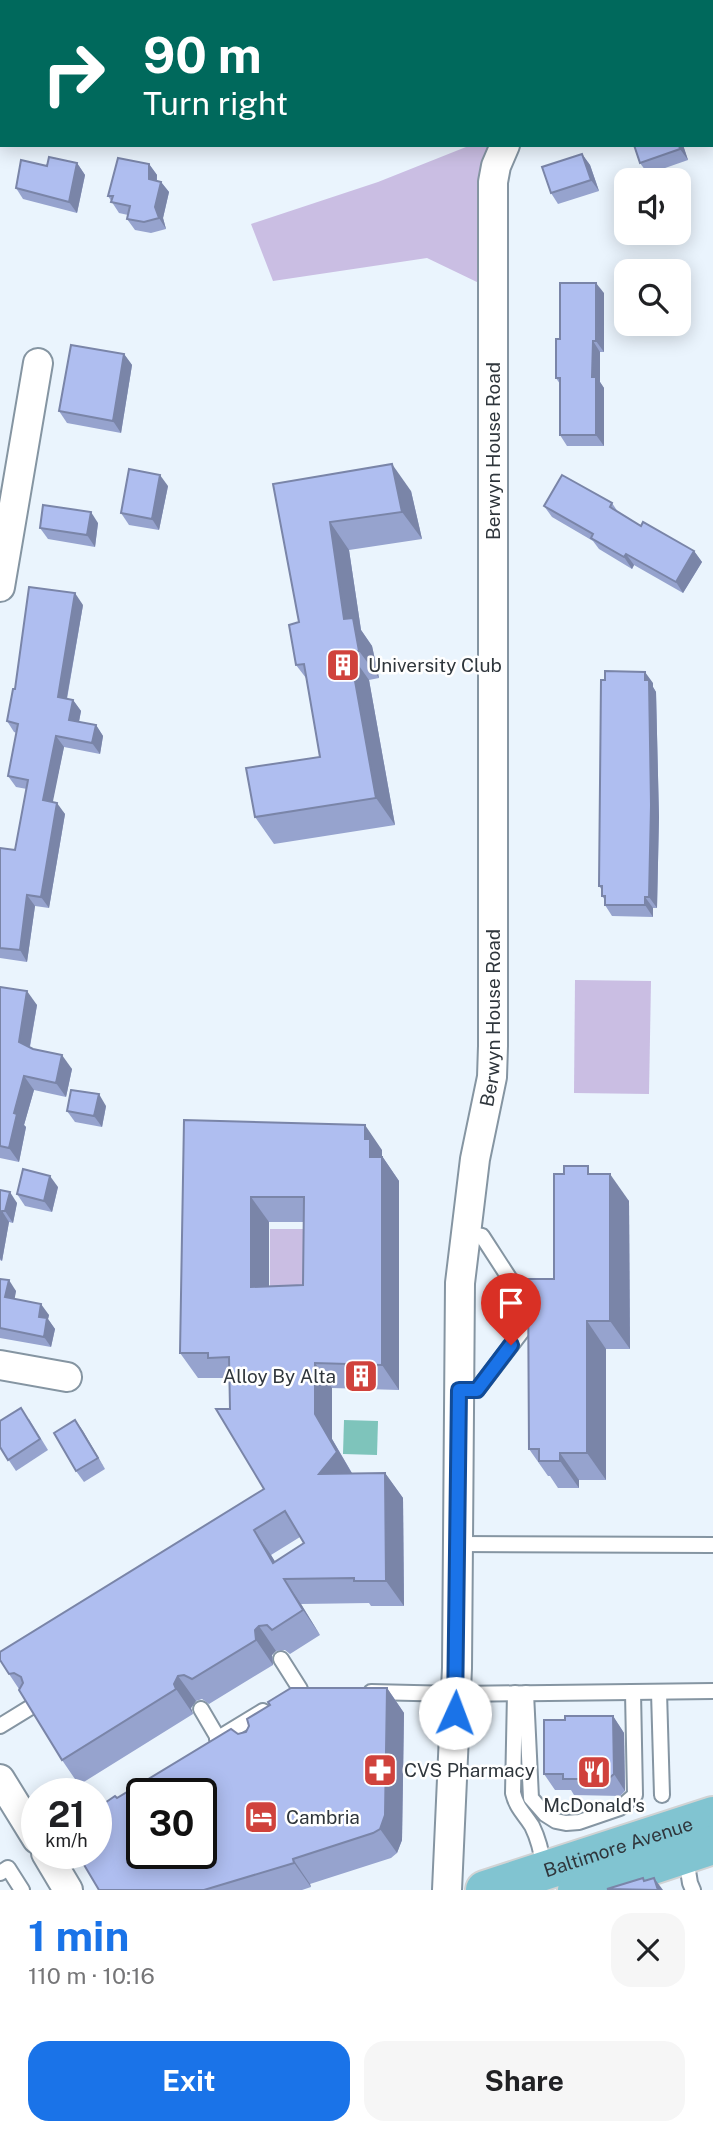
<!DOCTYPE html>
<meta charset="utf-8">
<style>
body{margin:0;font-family:"Public Sans",sans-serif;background:#f6f6f6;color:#202124;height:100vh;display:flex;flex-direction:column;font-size:26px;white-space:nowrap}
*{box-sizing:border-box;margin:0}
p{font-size:23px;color:#757577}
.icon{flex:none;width:38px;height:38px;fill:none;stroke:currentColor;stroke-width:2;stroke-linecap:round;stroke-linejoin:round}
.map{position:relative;height:1890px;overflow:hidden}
.side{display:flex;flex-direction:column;background:#fff;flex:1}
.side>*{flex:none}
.top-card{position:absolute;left:0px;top:0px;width:714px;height:147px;box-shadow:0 4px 18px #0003;background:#00695c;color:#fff;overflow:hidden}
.buttons{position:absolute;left:614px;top:168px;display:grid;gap:14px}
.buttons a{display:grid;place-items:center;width:77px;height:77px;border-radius:14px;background:#fff;box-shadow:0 4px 18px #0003;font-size:35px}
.speed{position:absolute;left:21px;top:1778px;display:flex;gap:14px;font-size:35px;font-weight:700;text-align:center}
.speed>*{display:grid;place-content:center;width:91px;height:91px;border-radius:50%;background:#fff;box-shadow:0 4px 18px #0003;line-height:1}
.speed small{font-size:18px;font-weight:400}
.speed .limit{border:4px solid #111;border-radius:10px;background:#fff;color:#111}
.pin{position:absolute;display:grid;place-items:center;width:60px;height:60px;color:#fff;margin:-72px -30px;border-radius:50% 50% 50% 0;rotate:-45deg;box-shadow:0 0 7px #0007}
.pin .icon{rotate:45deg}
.me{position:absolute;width:77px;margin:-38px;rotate:2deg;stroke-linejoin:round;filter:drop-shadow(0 0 5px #0008)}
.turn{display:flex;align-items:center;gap:24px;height:147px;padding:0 28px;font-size:32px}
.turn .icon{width:91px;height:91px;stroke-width:2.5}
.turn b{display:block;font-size:49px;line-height:60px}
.round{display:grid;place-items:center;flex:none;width:74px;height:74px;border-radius:21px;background:#f6f6f6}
.summary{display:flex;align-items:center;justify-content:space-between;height:119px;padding:0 28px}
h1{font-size:42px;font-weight:700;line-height:52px;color:#1a73e8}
.button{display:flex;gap:14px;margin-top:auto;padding:14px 28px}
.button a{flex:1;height:80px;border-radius:21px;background:#1a73e8;color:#fff;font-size:28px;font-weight:700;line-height:80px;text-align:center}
.button a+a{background:#f6f6f6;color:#202124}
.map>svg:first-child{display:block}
.green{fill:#cabee3}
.water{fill:#7ec4bb}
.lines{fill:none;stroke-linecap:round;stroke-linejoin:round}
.service-casing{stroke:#8595a2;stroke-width:18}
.minor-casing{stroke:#8595a2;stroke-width:32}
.primary-casing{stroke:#d1d3d4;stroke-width:42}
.service{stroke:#fff;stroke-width:14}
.minor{stroke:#fff;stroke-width:28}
.primary{stroke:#81c4d1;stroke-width:38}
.wall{fill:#96a3ce;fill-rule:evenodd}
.shaded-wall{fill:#7a85a8}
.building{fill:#afbef0;stroke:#7a85a8;stroke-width:2;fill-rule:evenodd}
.route-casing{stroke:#114b97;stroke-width:18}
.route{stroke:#1a73e8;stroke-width:12}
.labels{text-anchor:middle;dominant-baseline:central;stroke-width:5;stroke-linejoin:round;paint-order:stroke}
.street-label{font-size:19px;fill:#2f363c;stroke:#fff}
.poi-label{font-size:19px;fill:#2f363c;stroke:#fff;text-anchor:start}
</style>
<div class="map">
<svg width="713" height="1890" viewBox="0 0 713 1890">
<rect width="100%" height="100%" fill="#eaf4fd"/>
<g class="green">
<path d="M471,145L489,147C474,190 479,239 479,283L427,258L273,281L251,224L378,182Z"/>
<path d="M575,980L651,981L649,1094L574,1093Z"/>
<rect x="270" y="1229" width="49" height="76"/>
</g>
<path class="water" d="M344,1420L378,1421L377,1455L343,1454Z"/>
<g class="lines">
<g class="service-casing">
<g id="service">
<path d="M459,1390H477L526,1326L529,1316L528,1307L482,1236L464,1233"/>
<path d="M458,1544L713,1545"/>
<path d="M281,1659L300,1689"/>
<path d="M371,1692L456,1694L713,1691"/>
<path d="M659,1692L662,1795"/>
<path d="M515,1693L513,1793C517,1809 524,1813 532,1826C539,1840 542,1854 544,1869"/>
<path d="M526,1693L531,1798L545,1814L556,1821L566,1823L579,1822L620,1808L635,1795L633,1692"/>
<path d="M201,1709L218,1738"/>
<path d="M0,1726L31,1707"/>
<path d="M217,1739L263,1711"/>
<path d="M686,1858L690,1883L693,1890"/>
<path d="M0,1873L8,1868L22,1890"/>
</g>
</g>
<g class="minor-casing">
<g id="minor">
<path d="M573,0L576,2"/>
<path d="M712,57H713"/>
<path d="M0,101L2,102"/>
<path d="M0,587L38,363"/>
<path d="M0,1365L67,1377"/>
<path d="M0,1779L37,1839"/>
<path d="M46,1853L68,1890"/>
<path id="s1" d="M447,1890L457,1668L460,1283L475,1159L492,1077L493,1046V182L496,166L505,145"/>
</g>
</g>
<g class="primary-casing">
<g id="primary">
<path id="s2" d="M485,1890L713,1816"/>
<path d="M577,1890L713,1845"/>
</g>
</g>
<use href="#service" class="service"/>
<use href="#minor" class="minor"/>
<use href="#primary" class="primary"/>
</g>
<g class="wall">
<path d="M389,0H415L414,2H391Z"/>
<path d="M634,145H683L688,160L648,174L640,163Z"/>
<path d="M582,154L590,165L599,191L558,204L551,193Z"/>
<path d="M77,163L85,175L77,213L23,199L16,188L47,166Z"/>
<path d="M149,164L157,175V181L161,182L169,192L163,218L166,229L151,233L135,230L127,219L128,215L119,213L108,196Z"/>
<path d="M604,293V352H600V382L604,388V446H567L560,435V384L556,378L560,339Z"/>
<path d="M124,354L132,365L121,433L67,423L59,411Z"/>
<path d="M273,484L411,491L422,539L349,550L361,630L372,646L379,678L369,680L395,825L274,844L255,817L320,757L306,678L296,665L299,622Z"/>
<path d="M168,486L159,530L129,525L121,513Z"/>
<path d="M612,503L618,512L641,526L694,551L702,562L683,593L634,565L632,569L599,549L593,541L552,517L544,506Z"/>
<path d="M98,523L95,547L48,539L40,528Z"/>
<path d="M83,605L67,699L73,700L81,711L79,722L96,725L103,736L100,754L64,747L52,802L65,814L49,908L35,906L27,962L0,958V848L15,850L27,789L16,787L8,776L17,733L14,732L7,721L15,689Z"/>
<path d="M653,683V687L656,692L659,817L657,908H653V917L612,916L605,905V900L602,896V890L599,886Z"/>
<path d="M0,987L37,1005L30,1047L72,1069L66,1097L34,1090L24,1125L26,1127L19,1162L0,1158Z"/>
<path d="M106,1106L102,1127L75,1122L67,1111Z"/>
<path d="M184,1120L382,1150V1156L399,1181V1390L332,1388V1439L352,1473H385L403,1498L404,1606H371L369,1603L301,1604L320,1635L290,1654L285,1650L276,1651L272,1655L273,1665L209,1704L202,1699L196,1701L191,1708L193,1714L79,1785L62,1760L19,1689L9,1674L264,1489L230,1409L229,1382H226L223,1378H198L180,1353ZM269,1222H304L303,1285L269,1286ZM300,1537L304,1543L275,1562L271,1555Z"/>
<path d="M593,1174L629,1201L630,1349H606V1480H579V1488H558L550,1476H548L529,1449L554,1279Z"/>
<path d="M58,1187L52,1212L25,1206L17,1194Z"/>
<path d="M0,1190L17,1203L13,1223L9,1222L2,1261L0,1260Z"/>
<path d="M0,1279L16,1291L14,1299L49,1315L48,1319L55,1329L51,1347L0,1338Z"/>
<path d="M29,1419L48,1450L16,1471L0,1447Z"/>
<path d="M75,1420L105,1469L84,1482L76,1471Z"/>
<path d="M387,1688L404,1713L402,1840L397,1853L391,1858L310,1884L311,1887L302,1890H99L117,1798L238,1734Z"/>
<path d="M613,1716L624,1733L625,1791L620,1796L574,1795L571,1790H555L544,1774Z"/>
</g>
<g class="shaded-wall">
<path d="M228,0H243L242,2H227Z"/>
<path d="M400,0H415L414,2H401Z"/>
<path d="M0,1L2,4L1,29L0,27Z"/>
<path d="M679,145H683L688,160L680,149Z"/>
<path d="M582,154L590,165L599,191L591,180Z"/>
<path d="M77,163L85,175L77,213L69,202Z"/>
<path d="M149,164L157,175L156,190L149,179Z"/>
<path d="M161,182L169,192L163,218L166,229L159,218L155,207Z"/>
<path d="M596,283L604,293V352L596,341Z"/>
<path d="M593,341L600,352V382L604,388V446L596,435L592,377Z"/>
<path d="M124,354L132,365L121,433L113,421Z"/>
<path d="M392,464L411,491L422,539L402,512Z"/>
<path d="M160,475L168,486L159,530L152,519Z"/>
<path d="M91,512L98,523L95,547L87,535Z"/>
<path d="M330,522L349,550L361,630L372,646L379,678L359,651L344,619Z"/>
<path d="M694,551L702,562L683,593L676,582Z"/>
<path d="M626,554L634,565L632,569L624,557Z"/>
<path d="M75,593L83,605L65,708L58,697Z"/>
<path d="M350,653L369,680L395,825L376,798Z"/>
<path d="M645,672L653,683V687L656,692L659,817L657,908L649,897Z"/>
<path d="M73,700L81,711L77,731L69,720Z"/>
<path d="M96,725L103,736L100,754L92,743Z"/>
<path d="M56,736L64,747L51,811L43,800Z"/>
<path d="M57,803L65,814L49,908L41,897Z"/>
<path d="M27,895L35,906L27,962L20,950Z"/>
<path d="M645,897L653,908V917L645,905Z"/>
<path d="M27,991L37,1005L28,1056L19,1042Z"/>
<path d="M62,1055L72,1069L66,1097L56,1083Z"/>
<path d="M24,1076L34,1090L24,1125L26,1127L19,1162L9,1148L14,1113Z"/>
<path d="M99,1094L106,1106L102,1127L94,1116Z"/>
<path d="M365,1125L382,1150V1156L399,1181V1390L382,1365L370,1157L365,1139Z"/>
<path d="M610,1174L629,1201L630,1349L610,1321Z"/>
<path d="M50,1176L58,1187L52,1212L44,1201Z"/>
<path d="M10,1192L17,1203L13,1223L5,1211Z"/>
<path d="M251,1197L269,1222V1312L251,1287Z"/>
<path d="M2,1211L9,1222L2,1261L0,1258V1219Z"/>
<path d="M9,1280L16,1291L13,1308L5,1297Z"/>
<path d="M41,1304L49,1315L48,1319L55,1329L51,1347L44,1337L39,1317Z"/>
<path d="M587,1321L606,1349V1480L587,1453Z"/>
<path d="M315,1363L332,1388V1439L354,1477L319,1474L315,1414Z"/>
<path d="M75,1420L83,1431L105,1469L98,1458Z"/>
<path d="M560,1453L579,1480V1488L560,1461Z"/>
<path d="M385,1473L403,1498L404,1606L386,1581Z"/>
<path d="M254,1530L271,1555L286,1579L273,1563Z"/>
<path d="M284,1579L301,1604L320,1635L303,1610Z"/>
<path d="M259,1626L276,1651L272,1655L273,1665L256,1640L255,1630Z"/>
<path d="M178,1676L196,1701L191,1708L193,1714L176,1689L174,1684Z"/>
<path d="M387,1688L404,1713L402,1840L397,1853L380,1829Z"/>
<path d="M613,1716L624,1733L625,1791L614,1774Z"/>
<path d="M293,1859L310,1884L311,1887L294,1863Z"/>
<path d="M654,1878L663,1890H658Z"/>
</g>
<g class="building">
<path d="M191,0H228L227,2H190Z"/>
<path d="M634,145H679L680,149L640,163Z"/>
<path d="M582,154L591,180L551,193L542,167Z"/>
<path d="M49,157L77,163L69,202L16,188L21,160L47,166Z"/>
<path d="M118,158L149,164V179L161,182L155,207L159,218L144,222L127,219L130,206L111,202L113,196H108Z"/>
<path d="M560,283H596V341H593L592,377H596V435H560V378H556V339H560Z"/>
<path d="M71,345L124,354L113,421L59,411Z"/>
<path d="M392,464L402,512L330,522L344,619L353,618L359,651L350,653L376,798L255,817L246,768L320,757L304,664L296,665L289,625L299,622L273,484Z"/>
<path d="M129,469L160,475L152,519L121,513Z"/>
<path d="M562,475L612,503L610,507L641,526L643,522L694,551L676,582L626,554L624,557L591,538L593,534L544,506Z"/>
<path d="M43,505L91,512L87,535L40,528Z"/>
<path d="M29,587L75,593L58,697L73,700L69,720L96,725L92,743L56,736L43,800L57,803L41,897L27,895L20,950L0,948V848L15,850L28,780L8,776L18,724L7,721L13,689H15Z"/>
<path d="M605,671L645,672V680H649L651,805L649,897H645V905H605V896H602V886H599L601,680H605Z"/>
<path d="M0,987L27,991L19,1042L33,1049L62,1055L56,1083L24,1076L14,1113L17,1114L9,1148L0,1146Z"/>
<path d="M71,1090L99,1094L94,1116L67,1111Z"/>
<path d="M184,1120L365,1125V1139H370V1157H382V1365L315,1363V1414L337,1452L319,1474L385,1473L386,1581H354V1578L284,1579L303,1610L272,1630L267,1625L259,1626L255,1630L256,1640L192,1679L184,1675L178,1676L174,1684L176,1689L62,1760L19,1690L23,1683L21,1677L14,1673L9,1674L0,1660V1652L264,1489L216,1409H230L229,1357L208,1358V1353H180ZM251,1197H304L303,1285L251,1287ZM285,1511L304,1543L273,1563L254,1530Z"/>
<path d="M564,1166H588V1174H610V1321H587V1453H560V1461H539V1449H529L528,1279H554V1174H564Z"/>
<path d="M23,1169L50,1176L44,1201L17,1194Z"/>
<path d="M0,1190L10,1192L5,1211H2L0,1219Z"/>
<path d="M0,1279L9,1280L5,1297L41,1304L39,1317L47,1318L44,1337L0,1328Z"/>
<path d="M21,1408L40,1439L8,1460L0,1447V1421Z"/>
<path d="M75,1420L98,1458L76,1471L54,1433Z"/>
<path d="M291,1688H387L385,1815L380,1829L373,1833L293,1859L294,1863L204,1890H99L77,1853H96V1809L115,1796L117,1798L231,1729L238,1734L246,1732L249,1726L247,1719L270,1705L268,1702ZM142,1794H201V1853H142Z"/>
<path d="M565,1716H613L614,1774L608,1779H563V1774H544V1720H565Z"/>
<path d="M643,1878L644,1881L654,1878L658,1890L607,1889Z"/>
</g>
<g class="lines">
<g class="route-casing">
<path id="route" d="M455,1713L459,1390H477L511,1345"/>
</g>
<use href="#route" class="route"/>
</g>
<defs>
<g id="building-square" transform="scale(1.75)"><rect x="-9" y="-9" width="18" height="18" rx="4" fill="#d0423c" stroke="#fff"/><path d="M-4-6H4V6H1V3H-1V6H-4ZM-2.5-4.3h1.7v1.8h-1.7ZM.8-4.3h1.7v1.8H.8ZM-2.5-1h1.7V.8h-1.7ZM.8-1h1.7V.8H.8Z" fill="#fff"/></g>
<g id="pharmacy-square" transform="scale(1.75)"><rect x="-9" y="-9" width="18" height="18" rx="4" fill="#d0423c" stroke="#fff"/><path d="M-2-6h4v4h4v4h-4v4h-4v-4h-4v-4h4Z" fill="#fff"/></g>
<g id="restaurant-square" transform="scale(1.75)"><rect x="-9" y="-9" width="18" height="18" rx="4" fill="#d0423c" stroke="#fff"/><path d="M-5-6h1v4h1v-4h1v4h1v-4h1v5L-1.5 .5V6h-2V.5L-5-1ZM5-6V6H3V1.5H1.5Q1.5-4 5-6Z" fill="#fff"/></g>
<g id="hotel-square" transform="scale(1.75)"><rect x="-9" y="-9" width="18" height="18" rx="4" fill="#d0423c" stroke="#fff"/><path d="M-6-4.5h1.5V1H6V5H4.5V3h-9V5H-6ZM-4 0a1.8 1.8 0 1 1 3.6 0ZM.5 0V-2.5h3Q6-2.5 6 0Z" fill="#fff"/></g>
</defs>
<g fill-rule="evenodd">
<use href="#building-square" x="343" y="665"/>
<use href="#building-square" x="361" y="1376"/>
<use href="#pharmacy-square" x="380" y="1770"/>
<use href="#restaurant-square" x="594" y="1772"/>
<use href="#hotel-square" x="261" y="1817"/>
</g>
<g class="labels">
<g class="street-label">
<text transform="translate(493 451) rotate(-90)">Berwyn House Road</text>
<text stroke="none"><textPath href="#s1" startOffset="875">Berwyn House Road</textPath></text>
<text stroke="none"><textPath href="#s2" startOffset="140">Baltimore Avenue</textPath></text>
</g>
<g class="poi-label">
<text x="368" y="665">University Club</text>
<text x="336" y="1376" text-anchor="end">Alloy By Alta</text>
<text x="404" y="1770">CVS Pharmacy</text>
<text x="594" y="1805" text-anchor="middle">McDonald's</text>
<text x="286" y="1817">Cambria</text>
</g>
</g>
</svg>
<div class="buttons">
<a><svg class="icon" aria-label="sound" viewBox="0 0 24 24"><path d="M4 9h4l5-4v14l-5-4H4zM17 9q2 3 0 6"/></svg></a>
<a><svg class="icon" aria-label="search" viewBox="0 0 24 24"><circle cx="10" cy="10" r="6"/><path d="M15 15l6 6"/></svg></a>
</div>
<div class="speed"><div>21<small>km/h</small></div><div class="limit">30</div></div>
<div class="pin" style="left:511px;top:1345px;background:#d93025"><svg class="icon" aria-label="arrive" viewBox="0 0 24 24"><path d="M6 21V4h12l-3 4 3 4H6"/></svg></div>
<svg class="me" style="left:455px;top:1713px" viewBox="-20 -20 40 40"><circle r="19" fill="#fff"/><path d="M0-13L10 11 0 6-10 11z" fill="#1a73e8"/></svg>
<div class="top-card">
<div class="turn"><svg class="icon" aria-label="right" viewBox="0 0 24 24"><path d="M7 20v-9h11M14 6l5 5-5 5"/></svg><div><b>90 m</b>Turn right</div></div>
</div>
</div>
<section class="side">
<div class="summary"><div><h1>1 min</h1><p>110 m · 10:16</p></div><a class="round"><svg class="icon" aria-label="close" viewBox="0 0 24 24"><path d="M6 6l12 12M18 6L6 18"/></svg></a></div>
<div class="button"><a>Exit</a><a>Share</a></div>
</section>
